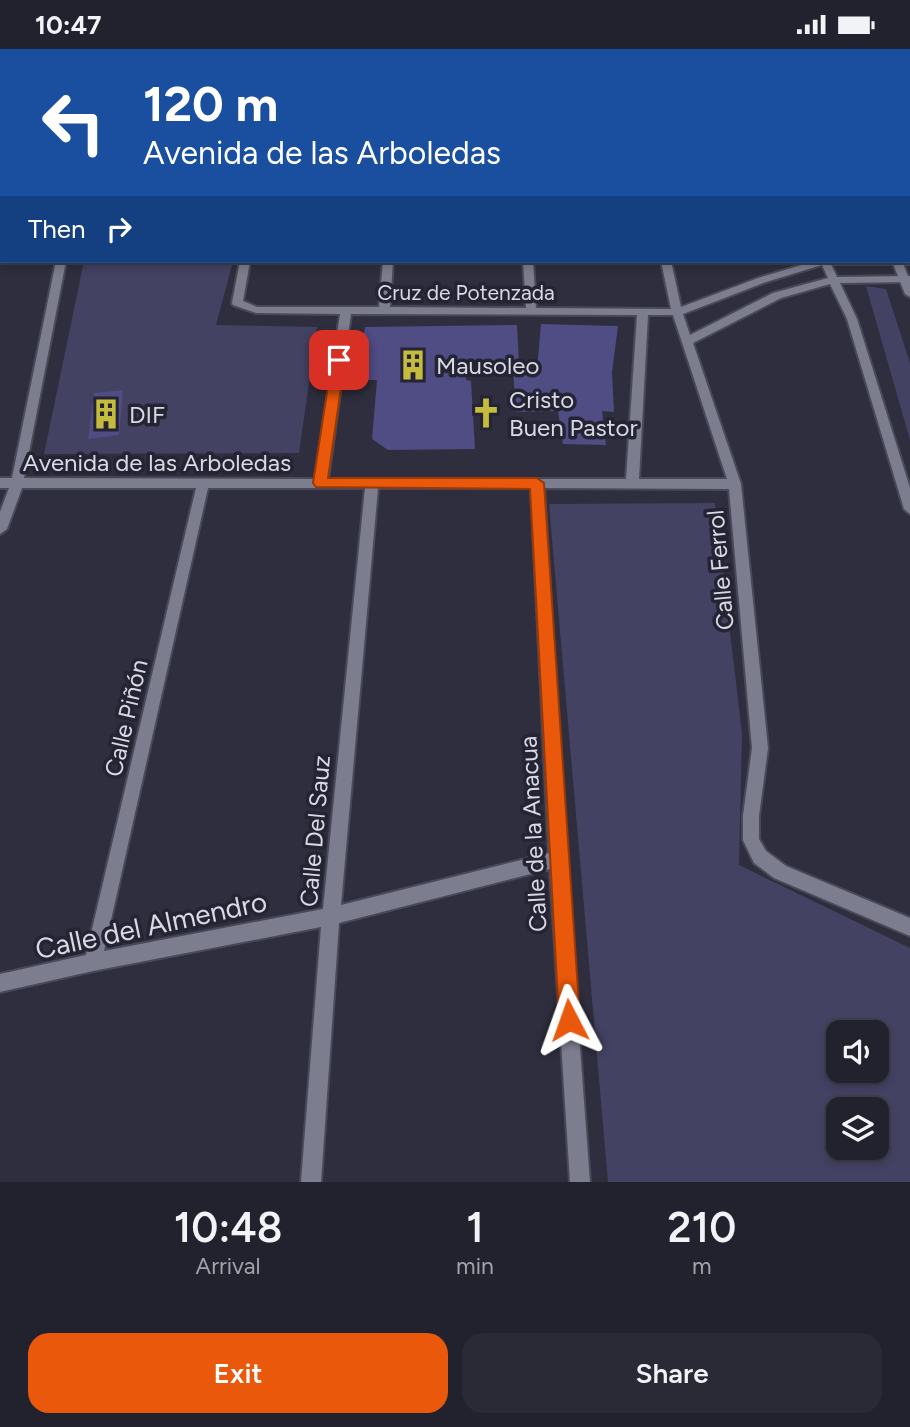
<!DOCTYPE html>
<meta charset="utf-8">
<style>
body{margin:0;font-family:Figtree,sans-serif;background:#2a2a36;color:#f1f3f6;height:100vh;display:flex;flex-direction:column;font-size:26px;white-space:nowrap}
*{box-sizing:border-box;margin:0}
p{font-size:23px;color:#a2a4aa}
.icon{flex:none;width:38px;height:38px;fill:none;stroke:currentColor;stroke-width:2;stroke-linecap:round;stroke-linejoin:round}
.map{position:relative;height:1133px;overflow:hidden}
.sheet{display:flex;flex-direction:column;background:#22222e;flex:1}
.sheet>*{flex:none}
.top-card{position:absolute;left:0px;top:0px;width:910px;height:214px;box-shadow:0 4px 10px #0003,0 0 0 2px #3f3f4a;background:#1a4fa0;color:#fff;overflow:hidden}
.fabs{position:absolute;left:826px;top:971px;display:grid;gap:14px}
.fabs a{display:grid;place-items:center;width:63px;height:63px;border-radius:14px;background:#22222e;box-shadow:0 4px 10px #0003,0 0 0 2px #3f3f4a;font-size:35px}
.pin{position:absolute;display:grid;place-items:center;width:60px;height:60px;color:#fff;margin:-30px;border-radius:14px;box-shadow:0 4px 10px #0006}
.me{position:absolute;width:77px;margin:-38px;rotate:356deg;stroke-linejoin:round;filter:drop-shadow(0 0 5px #0008)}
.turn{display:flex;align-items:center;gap:24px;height:147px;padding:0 28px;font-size:32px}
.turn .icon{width:91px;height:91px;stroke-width:2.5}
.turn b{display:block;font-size:49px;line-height:60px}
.then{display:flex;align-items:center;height:66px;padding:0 28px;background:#0003;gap:14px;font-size:26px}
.eta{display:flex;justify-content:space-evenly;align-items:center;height:119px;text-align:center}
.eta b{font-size:42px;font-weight:600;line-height:49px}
.primary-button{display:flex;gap:14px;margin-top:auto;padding:14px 28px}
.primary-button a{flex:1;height:80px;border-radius:21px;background:#ea580c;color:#fff;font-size:28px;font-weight:600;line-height:80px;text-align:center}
.primary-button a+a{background:#2a2a36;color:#f1f3f6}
.status{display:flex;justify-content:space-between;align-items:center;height:49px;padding:0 35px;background:#22222e;direction:ltr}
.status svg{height:19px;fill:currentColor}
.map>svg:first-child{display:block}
.green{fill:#434263;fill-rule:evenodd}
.building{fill:#504c84}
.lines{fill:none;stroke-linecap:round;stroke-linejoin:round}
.minor-casing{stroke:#494957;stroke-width:4}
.tertiary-casing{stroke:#494957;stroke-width:4}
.minor{fill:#7d7d90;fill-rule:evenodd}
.tertiary{fill:#7d7d90;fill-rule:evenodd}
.route{fill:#ea580c;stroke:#983908;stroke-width:2}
.labels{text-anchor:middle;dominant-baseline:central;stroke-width:7;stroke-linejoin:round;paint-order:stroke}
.far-street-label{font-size:21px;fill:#d9d9e4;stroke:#252434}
.poi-label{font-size:24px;fill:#d9d9e4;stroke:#252434;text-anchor:start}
.street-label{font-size:24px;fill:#d9d9e4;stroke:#252434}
.near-street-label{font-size:28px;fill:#d9d9e4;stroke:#252434}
</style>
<div class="status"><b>10:47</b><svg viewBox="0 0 49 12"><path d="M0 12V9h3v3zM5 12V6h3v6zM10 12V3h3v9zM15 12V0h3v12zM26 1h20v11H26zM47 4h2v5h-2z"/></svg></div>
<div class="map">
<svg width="910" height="1133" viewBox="0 0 910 1133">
<rect width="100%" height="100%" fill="#2e2e3e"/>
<g class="green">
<path d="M84,212H233L216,276L317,278L299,404L44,405Z"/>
<path d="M866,237L886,240L910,314V391Z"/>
<path d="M715,454L742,685L739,816L910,899V1133H608L549,455ZM838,984H877V1022H838ZM838,1060H877V1099H838Z"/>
</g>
<g class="building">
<path d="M541,275L618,277L612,323L614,363L602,362L606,396L563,395L558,362L516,363L513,321H537Z"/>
<path d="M517,276L519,313H467L466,331L471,332L475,400L388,401L372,390L377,331H357L365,278Z"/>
<path d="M123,341L119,386L88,390L94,344Z"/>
</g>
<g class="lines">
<g class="minor-casing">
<g id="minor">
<path d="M101,0H109L100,2Z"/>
<rect x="212" y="0" width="8" height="2"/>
<rect x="295" y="0" width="8" height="2"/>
<rect x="402" y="0" width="8" height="2"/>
<path d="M509,0H517L518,2H510Z"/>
<rect x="618" y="0" width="8" height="2"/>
<path d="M726,0H734L736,2H727Z"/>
<rect x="0" y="24" width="2" height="4"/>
<path d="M908,209L910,215H831L837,228L910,227V233L840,234L857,270L910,439V465L904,460L847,270L830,235L781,249L693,294L741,435L768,699L759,767V790L766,802L786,817L910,869V887L774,829L754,814L743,791V767L752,699L729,440L544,439L566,810L590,1133H570L550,820L339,874L321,1133H301L321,878L93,922L0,943V925L86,906L196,439H22L7,480L0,485V463L9,439H0V429H12L56,212H66L24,429L315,430L340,265L256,264L233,256L232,254L240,212H250L243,252L257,258H379L383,212H393L390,258L526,259L523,212H533L536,259L671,260L661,212H671L681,258L758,229L815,212H908ZM822,216L828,229L773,244L690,286L683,265L766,233ZM351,265L637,266L626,430H328ZM648,266H673L727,430H639ZM208,439H365L323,860L104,902ZM378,439H531L549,804L341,856Z"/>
</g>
</g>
<g class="tertiary-casing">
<g id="tertiary">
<path d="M770,0H778L779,2H771Z"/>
<path d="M812,0H820L821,2H813Z"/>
<path d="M908,150L910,151V159L908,158Z"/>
<path d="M892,212H902L910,232V248L905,245Z"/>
</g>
</g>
<use href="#minor" class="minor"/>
<use href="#tertiary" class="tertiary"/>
</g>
<path class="route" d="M339,307L345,311L328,429H537L544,434L580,971L577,979L569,982L562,979L559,971L530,440L316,438L313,434L332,311Z"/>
<defs>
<g id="building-bare" transform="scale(2.415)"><path d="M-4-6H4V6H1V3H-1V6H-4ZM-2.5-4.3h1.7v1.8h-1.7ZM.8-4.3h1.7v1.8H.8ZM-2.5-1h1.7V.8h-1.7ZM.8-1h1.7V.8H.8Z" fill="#c5bc3d" stroke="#252434" stroke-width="2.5" paint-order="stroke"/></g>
<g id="church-bare" transform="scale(2.415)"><path d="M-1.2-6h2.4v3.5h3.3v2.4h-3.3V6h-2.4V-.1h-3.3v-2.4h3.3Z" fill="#c5bc3d" stroke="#252434" stroke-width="2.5" paint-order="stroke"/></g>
</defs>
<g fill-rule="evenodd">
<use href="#building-bare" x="413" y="316"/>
<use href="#church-bare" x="486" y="364"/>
<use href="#building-bare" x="106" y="365"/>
</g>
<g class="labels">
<g class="far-street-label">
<text x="466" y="243">Cruz de Potenzada</text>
</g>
<g class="poi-label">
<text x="436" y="316">Mausoleo</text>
<text x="509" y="350">Cristo<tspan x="509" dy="28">Buen Pastor</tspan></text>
<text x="129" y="365">DIF</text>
</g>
<g class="street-label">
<text x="157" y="413">Avenida de las Arboledas</text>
<text transform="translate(720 521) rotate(-95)">Calle Ferrol</text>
<text transform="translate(126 669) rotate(-77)">Calle Piñón</text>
<text transform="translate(315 782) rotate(-85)">Calle Del Sauz</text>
<text transform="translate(533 785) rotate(-93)">Calle de la Anacua</text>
</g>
<g class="near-street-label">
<text transform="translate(151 876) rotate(-12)">Calle del Almendro</text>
</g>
</g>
</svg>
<div class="fabs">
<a><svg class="icon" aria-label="sound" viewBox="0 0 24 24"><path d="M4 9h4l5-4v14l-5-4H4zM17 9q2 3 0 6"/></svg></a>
<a><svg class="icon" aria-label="layers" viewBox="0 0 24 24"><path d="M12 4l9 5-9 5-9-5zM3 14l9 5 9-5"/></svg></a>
</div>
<div class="pin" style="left:339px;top:311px;background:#d93025"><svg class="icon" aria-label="arrive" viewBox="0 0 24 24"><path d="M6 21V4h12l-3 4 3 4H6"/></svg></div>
<svg class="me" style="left:569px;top:971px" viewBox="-20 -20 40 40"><path d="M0-17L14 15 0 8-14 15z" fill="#ea580c" stroke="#fff" stroke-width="4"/></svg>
<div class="top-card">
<div class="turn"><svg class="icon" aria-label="left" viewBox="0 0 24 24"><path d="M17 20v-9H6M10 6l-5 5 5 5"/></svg><div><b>120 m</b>Avenida de las Arboledas</div></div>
<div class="then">Then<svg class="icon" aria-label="right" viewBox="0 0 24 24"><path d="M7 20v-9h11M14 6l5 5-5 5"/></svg></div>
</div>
</div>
<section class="sheet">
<div class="eta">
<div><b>10:48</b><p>Arrival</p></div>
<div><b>1</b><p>min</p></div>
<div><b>210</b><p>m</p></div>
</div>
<div class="primary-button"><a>Exit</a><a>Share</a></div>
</section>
